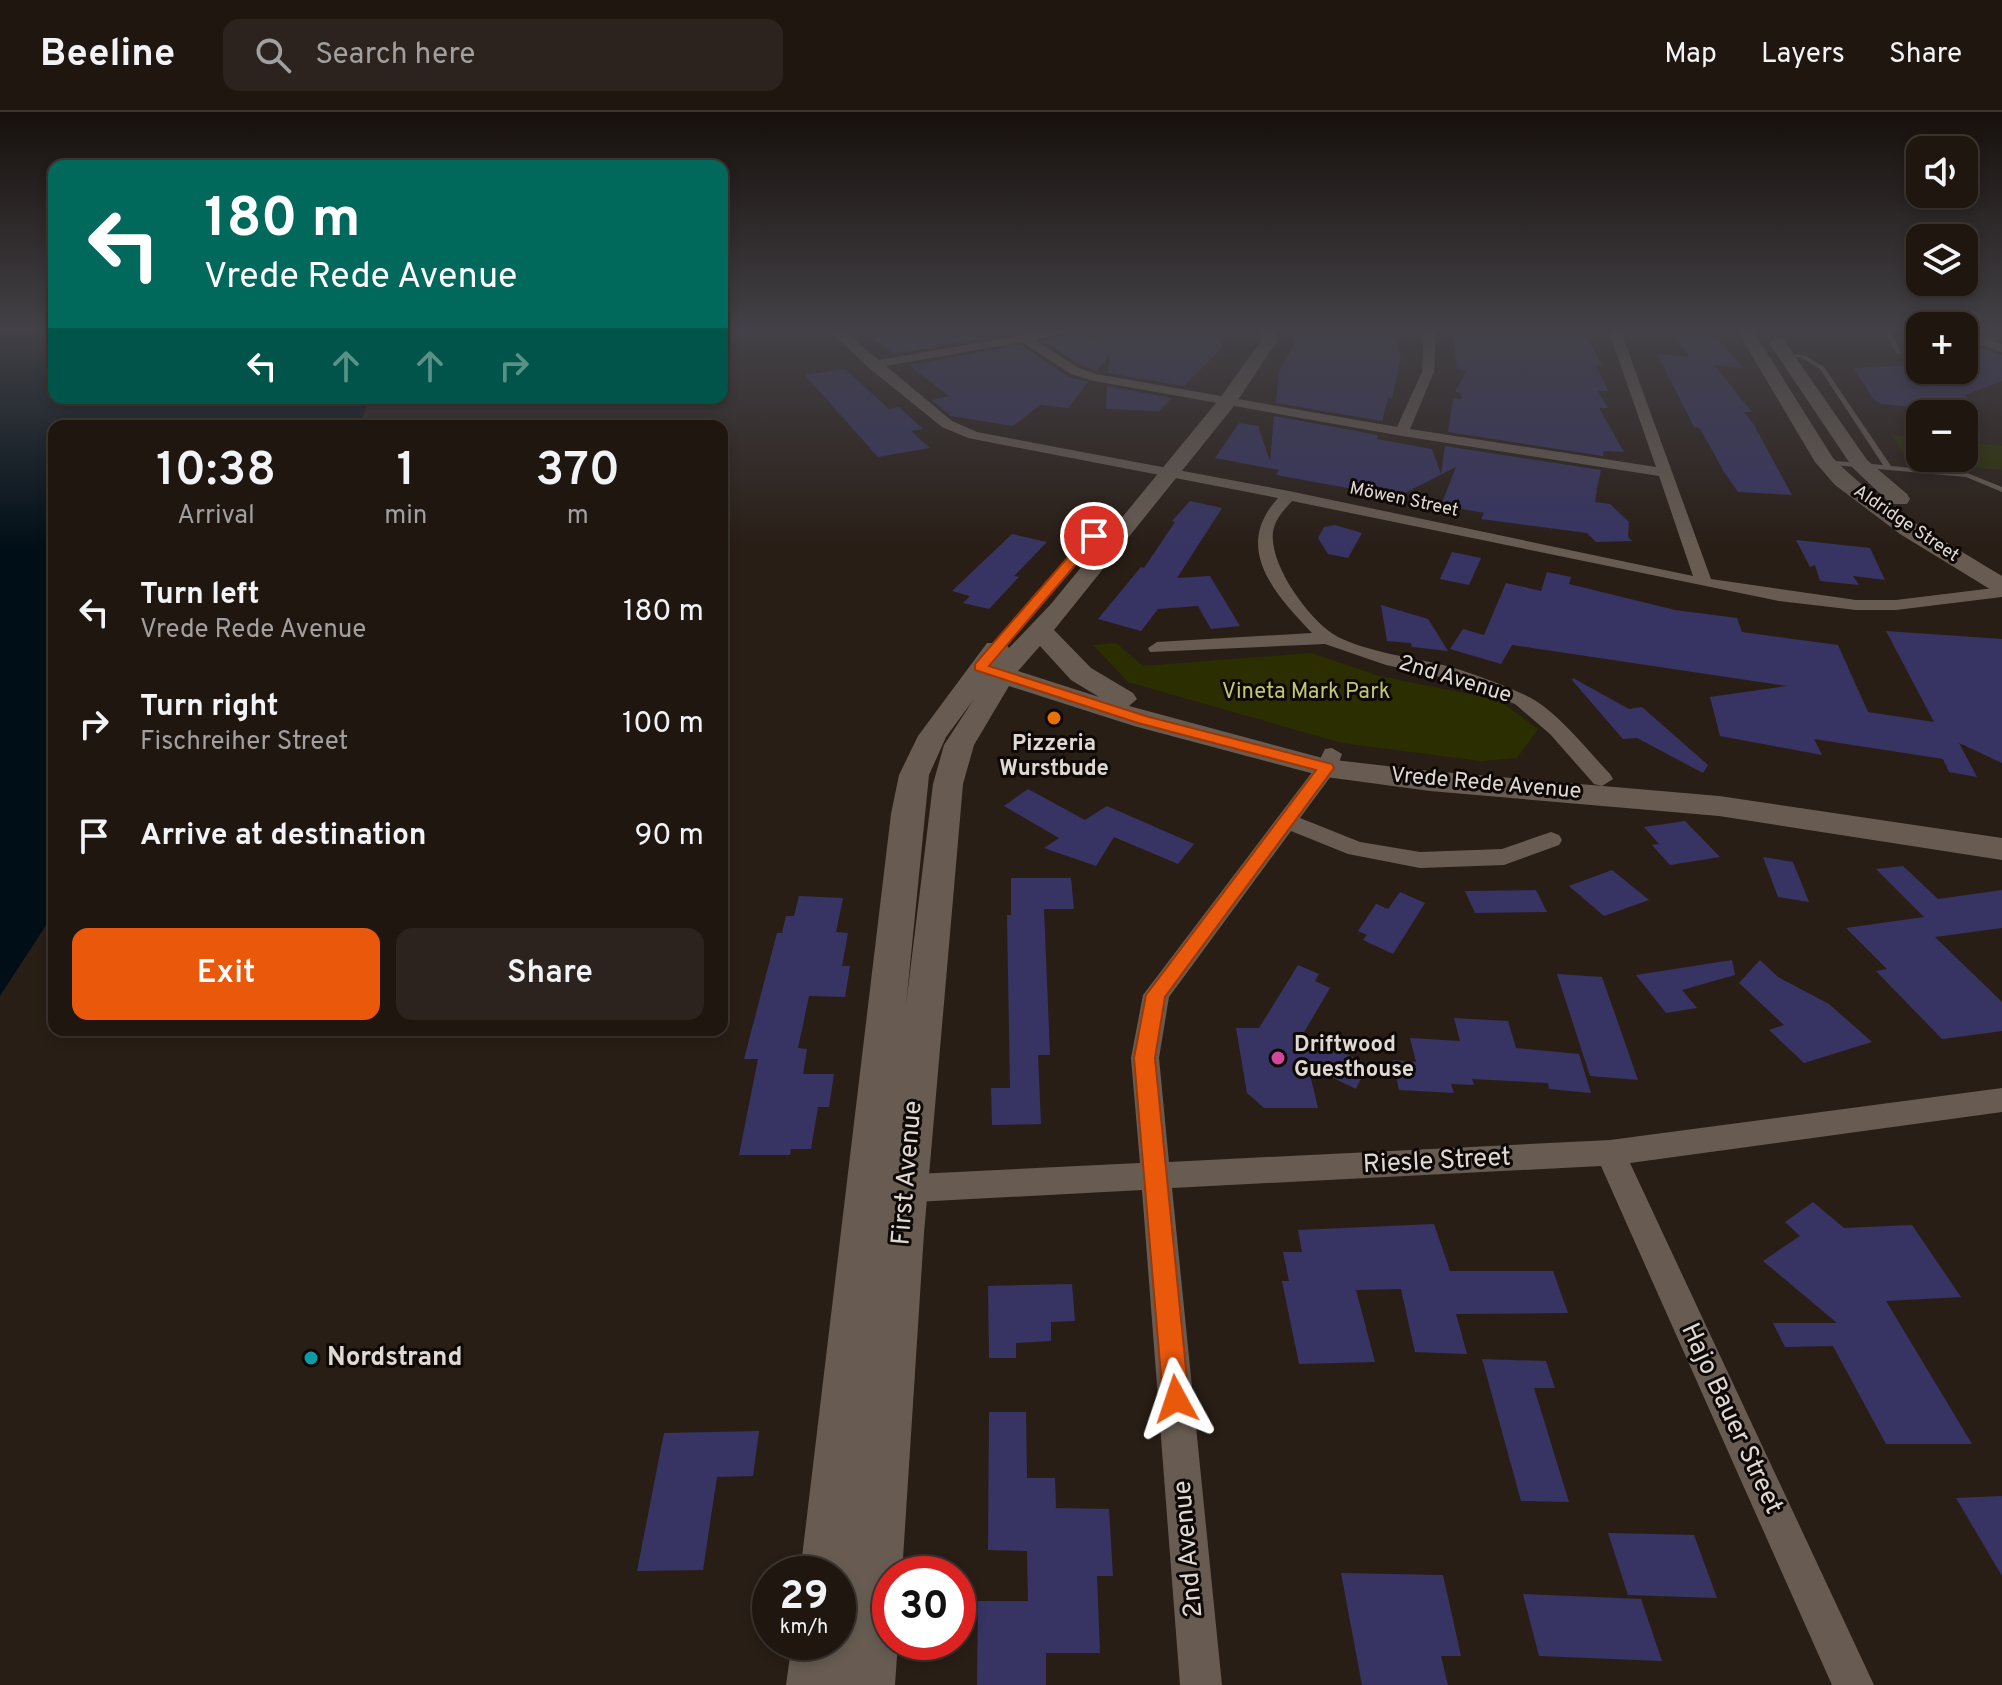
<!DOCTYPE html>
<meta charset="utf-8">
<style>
body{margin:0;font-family:Overpass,sans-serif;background:#2c231e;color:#f1f3f6;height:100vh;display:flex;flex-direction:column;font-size:30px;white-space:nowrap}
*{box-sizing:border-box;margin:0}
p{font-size:26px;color:#a19f9f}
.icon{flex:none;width:44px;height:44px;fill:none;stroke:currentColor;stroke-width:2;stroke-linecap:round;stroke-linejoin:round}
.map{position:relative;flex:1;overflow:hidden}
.drawer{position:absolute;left:48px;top:308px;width:680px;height:616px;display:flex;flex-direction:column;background:#1f1610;border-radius:16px;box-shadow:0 4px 12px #0003,0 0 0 2px #3c3530}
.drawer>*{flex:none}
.guide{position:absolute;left:48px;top:48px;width:680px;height:244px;border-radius:16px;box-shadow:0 4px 12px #0003,0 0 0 2px #3c3530;background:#00695c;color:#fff;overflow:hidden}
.buttons{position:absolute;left:1906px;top:24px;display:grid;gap:16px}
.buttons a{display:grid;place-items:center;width:72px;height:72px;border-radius:16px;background:#1f1610;box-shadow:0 4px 12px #0003,0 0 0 2px #3c3530;font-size:40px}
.speed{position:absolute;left:752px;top:1444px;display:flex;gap:16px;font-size:40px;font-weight:700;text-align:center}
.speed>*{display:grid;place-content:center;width:104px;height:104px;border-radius:50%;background:#1f1610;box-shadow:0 4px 12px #0003,0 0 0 2px #3c3530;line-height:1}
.speed small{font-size:20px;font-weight:400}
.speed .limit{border:12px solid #d22;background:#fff;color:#111}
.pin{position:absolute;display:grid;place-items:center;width:68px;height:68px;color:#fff;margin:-34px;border:4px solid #fff;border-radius:50%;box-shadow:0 2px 8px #0007}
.me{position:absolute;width:88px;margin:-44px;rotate:355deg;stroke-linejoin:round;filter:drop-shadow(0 0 6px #0008)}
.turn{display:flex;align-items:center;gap:28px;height:168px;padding:0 24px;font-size:36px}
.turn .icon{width:104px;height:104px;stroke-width:2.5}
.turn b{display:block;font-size:56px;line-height:68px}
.lanes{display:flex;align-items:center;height:76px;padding:0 24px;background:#0003;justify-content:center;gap:40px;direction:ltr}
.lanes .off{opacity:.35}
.eta{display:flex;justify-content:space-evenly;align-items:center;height:136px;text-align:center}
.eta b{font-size:48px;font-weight:600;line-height:56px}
.button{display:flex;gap:16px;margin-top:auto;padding:16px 24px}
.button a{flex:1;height:92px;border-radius:16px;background:#ea580c;color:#fff;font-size:32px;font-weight:600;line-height:92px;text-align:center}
.button a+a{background:#2c231e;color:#f1f3f6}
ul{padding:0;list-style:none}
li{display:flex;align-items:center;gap:24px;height:112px;padding:0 24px}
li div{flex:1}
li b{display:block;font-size:30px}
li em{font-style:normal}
header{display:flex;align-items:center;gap:48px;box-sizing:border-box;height:112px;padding:0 40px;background:#1f1610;border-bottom:2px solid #3c3530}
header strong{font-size:38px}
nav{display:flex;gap:44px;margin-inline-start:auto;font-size:28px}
.search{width:560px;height:72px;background:#2c231e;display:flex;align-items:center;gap:20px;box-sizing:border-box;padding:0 28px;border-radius:16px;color:#a19f9f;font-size:30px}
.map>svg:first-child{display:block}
.green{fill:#2b2f00}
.water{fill:#000f17}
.building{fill:#373463}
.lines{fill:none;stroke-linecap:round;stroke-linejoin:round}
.lane{fill:#685c52;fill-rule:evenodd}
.street{fill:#685c52;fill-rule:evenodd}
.secondary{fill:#685c52;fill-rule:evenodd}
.route{fill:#ea580c;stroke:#983908;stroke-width:2}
.food-dot{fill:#e8710a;stroke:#0e0906;stroke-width:3}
.hotel-dot{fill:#d1479c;stroke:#0e0906;stroke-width:3}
.culture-dot{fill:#0f9aa8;stroke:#0e0906;stroke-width:3}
.labels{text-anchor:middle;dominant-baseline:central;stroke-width:6;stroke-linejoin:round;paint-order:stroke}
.far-street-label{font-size:18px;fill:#e0d9d3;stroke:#0e0906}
.street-label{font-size:22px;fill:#e0d9d3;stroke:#0e0906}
.park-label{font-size:22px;fill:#bfc974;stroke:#0e0906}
.poi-label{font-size:22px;font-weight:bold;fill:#e0d9d3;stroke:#0e0906}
.near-street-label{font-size:26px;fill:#e0d9d3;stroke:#0e0906}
.near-poi-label{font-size:26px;font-weight:bold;fill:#e0d9d3;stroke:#0e0906;text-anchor:start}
</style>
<header>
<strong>Beeline</strong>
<div class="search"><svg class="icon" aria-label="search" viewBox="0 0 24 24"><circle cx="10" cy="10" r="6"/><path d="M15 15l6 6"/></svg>Search here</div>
<nav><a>Map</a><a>Layers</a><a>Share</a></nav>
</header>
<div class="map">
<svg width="2002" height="1573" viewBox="0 0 2002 1573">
<rect width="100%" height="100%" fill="#291e16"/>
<g class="green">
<path d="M1891,323L1920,326V346H1964V330L2002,334V358L1909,349Z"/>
<path d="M1116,531L1143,554L1311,541L1379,564L1498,588L1538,617L1517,646L1481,649L1342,631L1128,570L1093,533Z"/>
</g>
<path class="water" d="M0,217H54V286H369L360,314H54V801L0,884Z"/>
<g class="building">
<path d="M861,217L903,219L1039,217L894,242Z"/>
<path d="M1086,217H1091L1092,226L1143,217L1157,221L1175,217L1217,220L1223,235L1184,274L1108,261L1110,242L1097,259L1080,253L1043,229Z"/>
<path d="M1392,217L1401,245L1392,287L1388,286L1382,309L1276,291L1279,259L1294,234L1296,219Z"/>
<path d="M1452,217L1585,223L1602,253L1596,254L1608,279H1598L1608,296H1599L1624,340L1604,339L1603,344L1448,320L1453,286L1462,287L1461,281L1455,280L1467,258L1457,257Z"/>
<path d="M1677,217H1710L1743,256L1714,253L1752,300H1744L1754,313L1792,383L1738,380L1724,360L1700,316L1694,315L1657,242L1690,245L1670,219L1680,220Z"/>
<path d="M1964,231L2002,243V269L1965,283L1980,302L1881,292L1873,287L1854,256L1917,253L1920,258H1964Z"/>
<path d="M1021,233L1069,265L1088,270L1068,296L1040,293L1013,314L951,304L932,288L949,284L909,253Z"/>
<path d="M845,257L889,297L899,295L923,317L911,319L930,336L878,345L805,263Z"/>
<path d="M1107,274L1172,286L1159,299L1106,297Z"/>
<path d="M1274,304L1378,323L1377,327L1432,337L1441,362L1445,334L1601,358L1597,377L1594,376L1597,378L1595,390L1610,392L1629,410L1628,425L1632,429L1596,430L1587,421L1481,407L1484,401L1441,393L1456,355L1397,385L1276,363L1279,358L1215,346L1239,311L1258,314L1270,349Z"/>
<path d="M1190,389L1222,396L1177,466L1210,464L1240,514L1211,517L1198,494L1158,497L1141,519L1098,507L1141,455L1144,456L1175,410L1172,409Z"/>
<path d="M1335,413L1362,421L1348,446L1328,442L1318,426L1324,415Z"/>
<path d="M1012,422L1047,430L1014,464L1019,465L989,497L963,491L970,484L952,479Z"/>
<path d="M1796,428L1870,436L1885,468L1853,464L1859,473L1820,469L1815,453L1810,455Z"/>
<path d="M1452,440L1481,446L1469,473L1440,467Z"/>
<path d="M1547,460L1571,465L1569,472L1675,498L1737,506L1742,520L1838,533L1868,600L1934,610L1886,519L2002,527V651L1959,631L1977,665L1949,660L1943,647L1898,640L1814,627L1822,643L1720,624L1710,585L1787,574L1512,533L1501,552L1450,537L1463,517L1484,523L1506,471L1541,479Z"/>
<path d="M1381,493L1428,507L1448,539L1412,535L1411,531L1387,529Z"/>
<path d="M1573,566L1629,597L1642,595L1708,653L1703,661L1637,626L1623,627L1572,568Z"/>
<path d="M1028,677L1085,708L1107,694L1194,732L1178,752L1114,725L1096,754L1044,736L1059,726L1004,694Z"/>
<path d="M1685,709L1720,745L1670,753L1652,733L1659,732L1644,715Z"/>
<path d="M1763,745L1793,750L1809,790L1778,785Z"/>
<path d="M1903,754L1938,787L2002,778V816L1935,825L2002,890V919L1942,927L1876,859L1887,857L1846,816L1924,805L1876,757Z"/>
<path d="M1612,758L1649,788L1604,804L1569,774Z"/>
<path d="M1011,766H1071L1074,797H1044L1050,943H1038L1041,1012L992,1013L991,976H1010L1007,803H1011Z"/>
<path d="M1536,778L1547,800L1475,801L1465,779Z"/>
<path d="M1400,780L1425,791L1393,842L1363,828L1367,823L1358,819L1376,792L1388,797Z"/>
<path d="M799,784L843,786L836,820L848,821L842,854H850L845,885L809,884L798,936L807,937L803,962H834L829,995H818L811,1037H791L790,1043H739L758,947H744L777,821H782L786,804H794Z"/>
<path d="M1732,848L1735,863L1682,878L1697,896L1666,901L1636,863Z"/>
<path d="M1760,848L1778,865L1829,892L1872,930L1804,951L1769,918L1784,913L1739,871Z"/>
<path d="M1298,853L1319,862L1315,869L1330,876L1303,922L1368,952L1356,977L1308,954L1318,996H1264L1247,981L1236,916H1259Z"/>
<path d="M1557,862L1602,865L1638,968L1590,964Z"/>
<path d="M1454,906L1508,909L1516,936L1579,942L1591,981L1549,977L1548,971L1472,967L1474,973L1451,972L1454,981L1399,978L1393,948L1416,950L1410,926L1460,929Z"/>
<path d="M1813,1090L1844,1116L1912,1113L1961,1185L1886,1189L1972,1332H1886L1833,1234L1785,1235L1773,1211H1837L1763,1149L1800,1124L1785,1110Z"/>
<path d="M1434,1112L1450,1159H1553L1568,1201L1456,1202L1467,1242L1415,1240L1401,1177L1356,1178L1375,1250L1299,1252L1282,1169H1289L1283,1140H1302L1298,1118Z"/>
<path d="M1072,1172L1075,1209L1051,1210V1229L1016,1231V1246H989L988,1174Z"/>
<path d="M1482,1247L1546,1249L1555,1276H1534L1569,1390L1521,1389Z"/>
<path d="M989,1300H1026L1027,1366H1055L1056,1396L1109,1397L1113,1464H1097L1100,1541H1046V1573H977L978,1489H1028L1027,1439L988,1438Z"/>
<path d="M759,1319L753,1364L717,1365L703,1458L637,1459L664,1321Z"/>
<path d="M2002,1384V1464L1956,1386Z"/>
<path d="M1608,1421L1694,1423L1717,1486L1628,1483Z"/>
<path d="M1341,1461L1443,1463L1461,1544H1441L1448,1573H1362Z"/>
<path d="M1523,1482L1641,1487L1662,1549L1539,1544Z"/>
</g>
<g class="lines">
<g class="lane">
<path d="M1884,217H1890L1901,242L1896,241Z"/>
<path d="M1784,239L1806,244L1824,255L1891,354L1967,361L2002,375V380L1966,365L1822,352L1821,350L1825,348L1883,353L1820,257L1802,246L1782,242Z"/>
</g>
<g class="street">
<path d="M828,217H841L879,248L1057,217H1083L1035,228L1079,256L1096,262L1397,315L1422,260L1424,217H1436L1434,260L1410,317L1656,355L1608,217H1620L1711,467L1856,488H1896L2002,475V485L1896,498H1856L1779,489L1292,389C1284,398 1275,407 1273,420C1269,452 1307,505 1333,522C1356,537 1411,546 1439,552C1467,559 1499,571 1525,583C1555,596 1587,638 1610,662L1613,667L1602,674L1594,672L1550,622L1515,592L1434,563L1386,553L1325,532L1150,540L1148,536L1157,530L1312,521C1275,482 1232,436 1278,386L968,326L942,315L869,256ZM1022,230L1071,262L1094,269L1402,324L1659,364L1693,464L1289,379L977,320L952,309L886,254Z"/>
<path d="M1964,219L2002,232V240L1964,227Z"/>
<path d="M1332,636L1342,642L1337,656L1300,706L1360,730L1420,740L1502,737L1551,720L1559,723L1562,728L1559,733L1504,753L1420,756L1348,742L1291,719L1169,885L1159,946L1169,1050L1610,1028L2002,976V1000L1630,1051L1874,1573H1832L1601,1054L1172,1076L1222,1573H1180L1142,1078L896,1091L885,1087L881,1077L885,1067L896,1063L1140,1051L1131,946L1143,883L1316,655L1325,637Z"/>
</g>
<g class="secondary">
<path d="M1261,217H1277V229L1234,294L1054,518L1091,556L1133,581L1137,587L1129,594L1326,647L1430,659L1719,684L2002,726V748L1719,704L1430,679L1326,665L1134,614L1009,574L974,633L963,672L924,1121L902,1462H890V1530H898L895,1573H786L792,1530H838V1509L842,1515L846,1482L838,1485V1462H800L891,702L899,663L918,624L987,531H1005L1009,536L1051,492L1220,286L1261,229ZM1040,534L1071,568L1099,585L1018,559ZM974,587L944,633L933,672L906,893L929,663L946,625Z"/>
<path d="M1736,217H1752L1833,346C1882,396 1943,428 2002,464V481L1993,479L1900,422L1835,373L1815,350Z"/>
<path d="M1777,226L1783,227L1867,348L1907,382L1910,387L1907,392H1891L1853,356L1769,231Z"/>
</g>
</g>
<linearGradient id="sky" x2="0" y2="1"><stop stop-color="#17100c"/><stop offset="0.5" stop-color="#434147"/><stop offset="1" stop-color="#434147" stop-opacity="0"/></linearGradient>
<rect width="2002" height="437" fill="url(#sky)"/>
<path class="route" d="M1089,421L1100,424L989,554L1149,605L1332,652L1334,656L1165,885L1155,946L1189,1287L1185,1296L1176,1300L1167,1296L1163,1287L1134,946L1146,883L1316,658L1138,611L975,558V552Z"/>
<circle class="food-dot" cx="1054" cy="606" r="8"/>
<circle class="hotel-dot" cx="1278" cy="946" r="8"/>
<circle class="culture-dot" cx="311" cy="1246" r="8"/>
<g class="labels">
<g class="far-street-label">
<text transform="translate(1404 388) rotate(12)">Möwen Street</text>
<text transform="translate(1906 412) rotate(34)">Aldridge Street</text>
</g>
<g class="street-label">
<text transform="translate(1455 568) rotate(17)">2nd Avenue</text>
<text transform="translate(1486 672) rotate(5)">Vrede Rede Avenue</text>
</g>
<g class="park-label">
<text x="1306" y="580">Vineta Mark Park</text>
</g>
<g class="poi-label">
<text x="1054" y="632">Pizzeria<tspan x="1054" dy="25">Wurstbude</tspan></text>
<text x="1294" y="933" text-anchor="start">Driftwood<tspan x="1294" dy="25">Guesthouse</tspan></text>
</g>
<g class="near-street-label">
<text transform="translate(1437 1050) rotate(-3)">Riesle Street</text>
<text transform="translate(908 1061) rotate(-85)">First Avenue</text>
<text transform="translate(1731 1307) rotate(65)">Hajo Bauer Street</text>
<text transform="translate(1189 1437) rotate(-95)">2nd Avenue</text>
</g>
<g class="near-poi-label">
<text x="327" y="1246">Nordstrand</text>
</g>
</g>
</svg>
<div class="buttons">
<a><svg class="icon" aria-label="sound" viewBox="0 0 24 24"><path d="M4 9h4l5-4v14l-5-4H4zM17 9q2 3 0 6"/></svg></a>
<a><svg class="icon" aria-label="layers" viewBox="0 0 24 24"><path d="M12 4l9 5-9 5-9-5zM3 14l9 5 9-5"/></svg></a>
<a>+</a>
<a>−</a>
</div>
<div class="speed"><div>29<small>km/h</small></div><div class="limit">30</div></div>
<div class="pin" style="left:1094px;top:424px;background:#d93025"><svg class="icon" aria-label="arrive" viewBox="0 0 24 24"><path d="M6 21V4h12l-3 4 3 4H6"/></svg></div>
<svg class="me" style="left:1176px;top:1287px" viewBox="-20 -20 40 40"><path d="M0-17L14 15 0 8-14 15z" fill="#ea580c" stroke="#fff" stroke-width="4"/></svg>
<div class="guide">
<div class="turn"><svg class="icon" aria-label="left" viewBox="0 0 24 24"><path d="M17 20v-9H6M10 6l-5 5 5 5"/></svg><div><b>180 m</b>Vrede Rede Avenue</div></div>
<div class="lanes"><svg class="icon" aria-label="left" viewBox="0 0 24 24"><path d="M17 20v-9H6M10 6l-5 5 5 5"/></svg><svg class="icon off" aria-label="ahead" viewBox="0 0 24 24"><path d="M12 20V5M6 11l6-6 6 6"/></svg><svg class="icon off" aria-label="ahead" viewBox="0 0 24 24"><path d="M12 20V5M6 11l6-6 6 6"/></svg><svg class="icon off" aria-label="right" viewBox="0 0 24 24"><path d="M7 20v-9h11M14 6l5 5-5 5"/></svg></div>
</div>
<section class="drawer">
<div class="eta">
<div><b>10:38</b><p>Arrival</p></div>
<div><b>1</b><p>min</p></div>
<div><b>370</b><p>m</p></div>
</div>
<ul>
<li><svg class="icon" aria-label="left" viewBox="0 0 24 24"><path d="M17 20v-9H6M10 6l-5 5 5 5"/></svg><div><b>Turn left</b><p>Vrede Rede Avenue</p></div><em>180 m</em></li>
<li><svg class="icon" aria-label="right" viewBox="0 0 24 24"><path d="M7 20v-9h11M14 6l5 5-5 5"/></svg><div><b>Turn right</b><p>Fischreiher Street</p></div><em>100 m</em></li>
<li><svg class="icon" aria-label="arrive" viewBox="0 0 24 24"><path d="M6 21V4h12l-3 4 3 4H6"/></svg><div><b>Arrive at destination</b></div><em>90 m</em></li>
</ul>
<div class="button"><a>Exit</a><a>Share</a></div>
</section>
</div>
